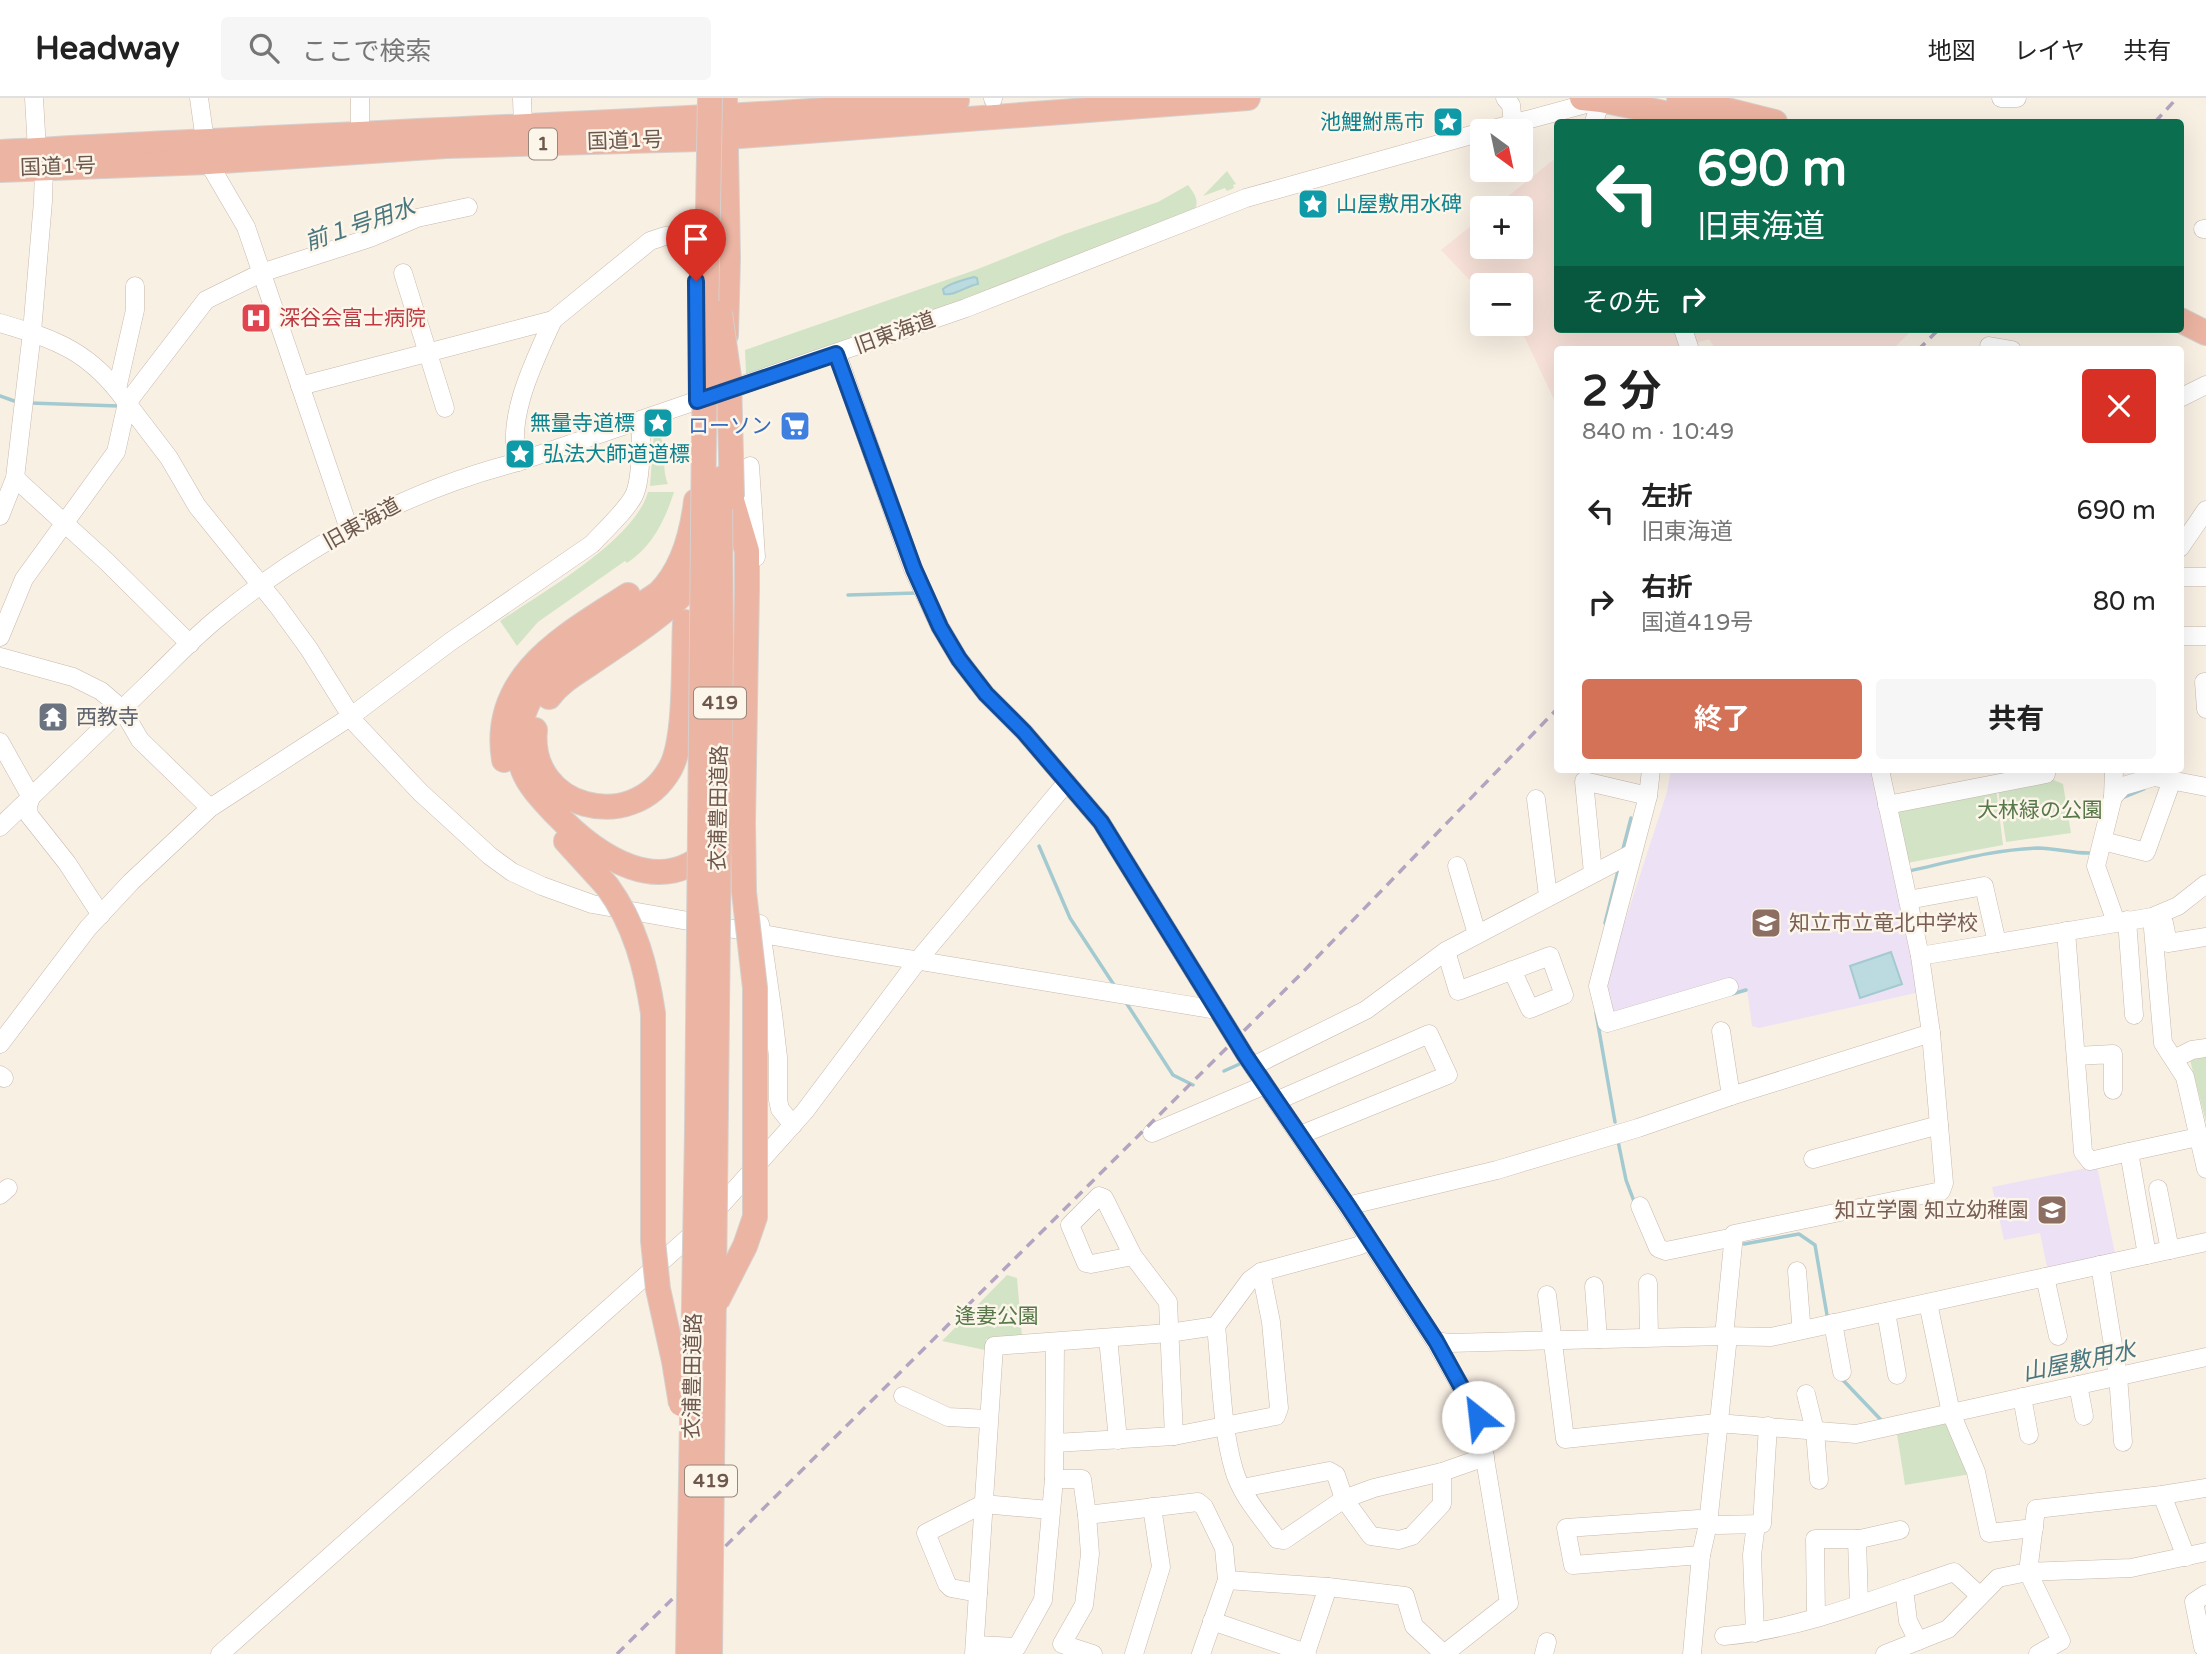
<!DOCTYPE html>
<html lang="ja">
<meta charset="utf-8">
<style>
body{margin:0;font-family:"Varela Round","Noto Sans JP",sans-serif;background:#f6f6f6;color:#222;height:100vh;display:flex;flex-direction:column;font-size:26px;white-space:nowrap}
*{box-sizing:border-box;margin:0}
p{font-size:23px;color:#767676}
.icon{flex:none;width:38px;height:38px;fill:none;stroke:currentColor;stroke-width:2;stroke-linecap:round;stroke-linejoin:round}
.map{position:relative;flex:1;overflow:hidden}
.side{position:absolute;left:1554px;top:248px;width:630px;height:427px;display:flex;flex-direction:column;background:#fff;border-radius:7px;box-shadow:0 7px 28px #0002}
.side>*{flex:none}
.banner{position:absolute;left:1554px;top:21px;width:630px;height:214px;border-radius:7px;box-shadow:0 7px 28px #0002;background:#0b6e4f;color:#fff;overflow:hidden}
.needle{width:46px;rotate:147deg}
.buttons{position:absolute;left:1470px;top:21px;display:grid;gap:14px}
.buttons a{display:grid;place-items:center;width:63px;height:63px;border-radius:7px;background:#fff;box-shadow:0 7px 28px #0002;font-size:35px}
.pin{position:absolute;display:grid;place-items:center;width:60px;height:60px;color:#fff;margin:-72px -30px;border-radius:50% 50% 50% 0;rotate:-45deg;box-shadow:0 0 7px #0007}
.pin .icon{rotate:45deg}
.me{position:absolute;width:77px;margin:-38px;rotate:331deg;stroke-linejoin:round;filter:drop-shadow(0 0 5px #0008)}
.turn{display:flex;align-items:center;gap:24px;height:147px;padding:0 28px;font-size:32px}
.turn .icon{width:91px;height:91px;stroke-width:2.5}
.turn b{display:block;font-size:49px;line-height:60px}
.then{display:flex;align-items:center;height:66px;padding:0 28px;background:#0003;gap:14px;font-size:26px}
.round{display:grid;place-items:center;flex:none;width:74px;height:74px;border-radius:7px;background:#f6f6f6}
.head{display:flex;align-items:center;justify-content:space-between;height:119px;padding:0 28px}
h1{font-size:42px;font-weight:700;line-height:52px}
.action{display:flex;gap:14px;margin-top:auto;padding:14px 28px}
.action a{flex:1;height:80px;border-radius:7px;background:#d47258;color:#fff;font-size:28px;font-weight:700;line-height:80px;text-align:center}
.action a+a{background:#f6f6f6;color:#222}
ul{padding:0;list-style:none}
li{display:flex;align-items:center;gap:21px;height:91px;padding:0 28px}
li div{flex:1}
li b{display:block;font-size:26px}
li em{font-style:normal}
header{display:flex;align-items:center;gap:42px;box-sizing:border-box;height:98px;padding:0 35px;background:#fff;border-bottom:2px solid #e0e0e0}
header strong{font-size:33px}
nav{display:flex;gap:38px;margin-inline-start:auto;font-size:24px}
.search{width:490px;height:63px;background:#f6f6f6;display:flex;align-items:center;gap:18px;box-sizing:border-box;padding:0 24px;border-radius:7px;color:#767676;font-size:26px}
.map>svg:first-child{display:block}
.commercial{fill:#f8e2d9}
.education{fill:#ede1f5}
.green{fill:#d2e4c5}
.water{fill:#bbdbe0;stroke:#a3cad0;stroke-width:2}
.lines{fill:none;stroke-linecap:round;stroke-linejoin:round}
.stream{stroke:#a3cad0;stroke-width:3.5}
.minor-casing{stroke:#c8b8ac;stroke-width:19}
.highway-casing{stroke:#d6d0cd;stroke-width:26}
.minor{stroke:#fff;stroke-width:18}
.highway{stroke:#ecb4a2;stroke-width:24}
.rail{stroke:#b3a5c0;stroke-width:3.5;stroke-dasharray:10 7;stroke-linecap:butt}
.highway-bridge-casing{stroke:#d6d0cd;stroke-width:26;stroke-linecap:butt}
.highway-bridge{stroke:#ecb4a2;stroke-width:24}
.route-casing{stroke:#114b97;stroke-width:18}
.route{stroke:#1a73e8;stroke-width:12}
.labels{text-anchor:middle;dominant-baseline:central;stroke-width:5;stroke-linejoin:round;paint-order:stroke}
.shield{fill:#fcf5ea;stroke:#99877c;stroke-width:2}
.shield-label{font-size:19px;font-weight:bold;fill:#6e584d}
.culture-label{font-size:21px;fill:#0d838f;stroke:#fcf5ea;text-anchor:end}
.street-label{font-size:21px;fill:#6e584d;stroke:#fcf5ea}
.health-label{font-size:21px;fill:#be3a42;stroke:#fcf5ea;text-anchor:start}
.shop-label{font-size:21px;fill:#366cbe;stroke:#fcf5ea;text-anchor:end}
.worship-label{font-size:21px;fill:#5b616d;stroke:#fcf5ea;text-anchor:start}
.park-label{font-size:21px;fill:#58784a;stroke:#fcf5ea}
.education-label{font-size:21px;fill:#785e54;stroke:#fcf5ea;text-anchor:start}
.water-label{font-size:23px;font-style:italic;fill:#4a777f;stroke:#fcf5ea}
</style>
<header>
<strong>Headway</strong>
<div class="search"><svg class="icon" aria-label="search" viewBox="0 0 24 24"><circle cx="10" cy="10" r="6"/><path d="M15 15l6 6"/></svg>ここで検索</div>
<nav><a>地図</a><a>レイヤ</a><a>共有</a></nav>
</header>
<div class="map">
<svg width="2206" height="1556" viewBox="0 0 2206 1556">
<rect width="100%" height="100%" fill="#f9f0e4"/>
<g class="commercial">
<path d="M1557,59L1558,231H1673L1680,252H1558L1557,308L1525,240L1511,226H1521V187H1482V195L1441,152L1482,119V149H1521V110H1493Z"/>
<path d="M1691,231H1913L1892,252H1716L1709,241L1696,245Z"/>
</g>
<g class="education">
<path d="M1671,672H1870L1894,781H1898L1920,894L1759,930L1752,928L1747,891L1614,917L1604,888L1667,694Z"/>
<path d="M2097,1068L2116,1160L2048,1174L2040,1135L2004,1142L1992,1089Z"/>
</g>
<g class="green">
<path d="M1227,73L1236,86L1233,87L1234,90L1227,93L1225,90L1203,98Z"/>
<path d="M1188,87C1194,95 1201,104 1193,114L985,196L751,277L746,276L745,252L978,171L1065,136L1158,104Z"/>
<path d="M656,332C672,353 659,364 668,386L650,388L654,333Z"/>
<path d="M648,394H674C665,422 652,449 627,465L625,463L538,524L517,548L500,523C541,495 634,443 648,394Z"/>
<path d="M2054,682L2063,686L2071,735L2006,744L1998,692Z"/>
<path d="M1996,689L2003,747L1907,765L1893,709Z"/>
<path d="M2206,955V1024L2189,958Z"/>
<path d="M1007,1177L1017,1180L1022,1238L986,1241L985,1252L942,1243Z"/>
<path d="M1944,1320L1971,1376L1905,1387L1896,1330Z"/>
</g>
<g class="water">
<path d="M974,179L977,180L978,186C966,188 955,198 944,196L943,191C949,186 966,181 974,179Z"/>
<path d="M1891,854L1902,886L1860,900L1850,868Z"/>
</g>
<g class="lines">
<g class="stream">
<path d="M0,298L17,304"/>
<path d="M30,305L119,308"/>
<path d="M848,497L916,495"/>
<path d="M2122,700L2144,691"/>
<path d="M1039,748L1070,820L1114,887"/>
<path d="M1623,751L1631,720"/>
<path d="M1909,773C1950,764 1996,751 2038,750C2056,750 2074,756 2092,755"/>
<path d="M1605,825L1618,773"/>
<path d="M1732,896L1746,892"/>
<path d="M1125,903L1173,977L1193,987"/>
<path d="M1596,915L1615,1024"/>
<path d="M1224,973L1244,964"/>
<path d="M1618,1043L1626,1082L1635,1106"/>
<path d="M1744,1146L1799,1136L1815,1147L1827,1217"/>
<path d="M1841,1280L1882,1323"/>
</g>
<g class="minor-casing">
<g id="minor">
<path d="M34,0L37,52"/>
<path d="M199,0L208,64L246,129L349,431"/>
<path d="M360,0V35"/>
<path d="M522,0L523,29"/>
<path d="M1505,0L1511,7L1513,26"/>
<path d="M2001,0H2017"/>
<path d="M993,1V0"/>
<path d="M1594,24L1601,2"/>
<path d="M1486,33L1597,3"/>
<path d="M2203,131H2206"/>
<path d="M403,175L445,310"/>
<path d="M0,225C58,242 91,254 127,305L206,202L261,175L370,140L417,120L468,109"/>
<path d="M1683,231L1690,252"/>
<path d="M1991,252L1989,248L2012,252"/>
<path d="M837,256L913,471L940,529L959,561L986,596L1024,634L1101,724L1245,957L1347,1108L1435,1243L1478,1319L1509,1505L1444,1556"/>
<path d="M300,288L553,222L650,143L665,138H696"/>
<path d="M117,291L135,212V188"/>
<path d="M2180,300L2206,287"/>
<path d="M518,364C505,320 535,262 553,222"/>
<path d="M750,368L756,459"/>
<path d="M15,380L106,463L190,546"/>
<path d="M0,418L15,380L32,234L43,103L44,69"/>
<path d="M2180,450L2206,412"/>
<path d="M2180,479H2206"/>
<path d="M2180,538H2206"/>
<path d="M0,539L24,481L116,354L127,305L169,360L197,408L277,507L309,551L356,626L420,694L490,758L512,774L542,788L592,806L836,849L1217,912"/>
<path d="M0,559L73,579L101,593L122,611L140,642L210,710"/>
<path d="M2206,584H2204L2206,611"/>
<path d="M0,644L31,699L28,708L29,717L67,765L101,817"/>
<path d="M1651,672L1648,698L1598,888L1607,925L1729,889"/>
<path d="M2113,699L2114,672"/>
<path d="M1536,701L1548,798"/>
<path d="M1887,707L2046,676V672"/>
<path d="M0,729C50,681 99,633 149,585C172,563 194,539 219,519C307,447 408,392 518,364L966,210L1246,100L1482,34"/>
<path d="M2103,743L2146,754L2172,682"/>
<path d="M1457,768L1477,836"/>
<path d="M1593,775L1584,683L1648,698"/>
<path d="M1908,802L1984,788L1997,845"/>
<path d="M2152,819L2163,945L2185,979L2206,1071"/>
<path d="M2127,822L2134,917"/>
<path d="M2116,824L2096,768L2113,699L2123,688L2154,679L2206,689"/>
<path d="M2164,825L2168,845L2206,839"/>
<path d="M760,826L773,916L778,959V1002L780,1011L793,1027"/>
<path d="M2066,833L2083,1054L2090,1063L2129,1054"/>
<path d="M1446,853L1458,893L1550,858L1564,897L1530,911L1512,872"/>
<path d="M1920,858L2152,819L2178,808L2206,786"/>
<path d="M1721,933L1731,998"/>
<path d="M0,946L88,830L131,784L210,710L350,619L450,544L592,446C603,434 630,409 635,395C641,380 642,339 640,323"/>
<path d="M2076,958L2113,956V992"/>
<path d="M2174,961L2192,952L2206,950"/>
<path d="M1253,968L1366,912L1446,853L1631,756"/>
<path d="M0,977L4,980"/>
<path d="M1276,1003L1429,936L1448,977L1300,1037"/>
<path d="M1152,1035L1265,987"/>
<path d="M1813,1061L1939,1027"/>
<path d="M2158,1091L2170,1152"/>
<path d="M0,1097L8,1090"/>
<path d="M1347,1108L1497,1072L1638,1030L1731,998L1931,935"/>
<path d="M1640,1108L1658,1150L1666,1153L1734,1139"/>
<path d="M2147,1157L2129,1054L2198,1039"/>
<path d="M1133,1158L1091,1166L1086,1165L1070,1127L1099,1098L1104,1100L1133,1158L1168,1204L1174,1338"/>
<path d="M2100,1167L2118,1278L2123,1344"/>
<path d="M1797,1173L1801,1224L1805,1231"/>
<path d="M2045,1179L2058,1238"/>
<path d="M1648,1185L1649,1239"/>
<path d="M1594,1188L1598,1241"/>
<path d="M1547,1197L1565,1341L1717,1325L1856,1336L2206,1259"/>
<path d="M1928,1205L1951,1315L1976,1374L1989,1435L2034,1430"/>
<path d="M1886,1214L1897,1277"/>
<path d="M1833,1225L1842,1274"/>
<path d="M1216,1228C1221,1274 1221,1328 1234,1372C1241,1397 1262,1420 1277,1441L1284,1442L1344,1401L1374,1390L1442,1374L1485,1359"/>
<path d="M1724,1238L1734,1136L1941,1093L1944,1085L1931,935L1920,858L1880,672"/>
<path d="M1108,1240L1118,1342"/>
<path d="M1435,1243L1449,1245L1724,1238L1771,1239L2206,1144"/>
<path d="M2078,1287L2084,1318"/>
<path d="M1806,1296L1815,1333L1819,1382"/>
<path d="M903,1298L948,1319L988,1321"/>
<path d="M2022,1299L2029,1337"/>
<path d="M1055,1345L1174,1338L1276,1318L1279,1310L1271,1224L1261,1174"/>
<path d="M1054,1381H1082L1087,1417"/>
<path d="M1242,1390L1329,1373L1336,1377L1344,1401L1371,1438L1399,1442L1412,1438L1442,1406V1374"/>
<path d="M2162,1397L2186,1459"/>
<path d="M1857,1441L1859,1506"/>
<path d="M1701,1457L1573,1467L1566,1430L1699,1421L1717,1427L1762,1426L1768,1328"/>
<path d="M1227,1482L1328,1489L1306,1555L1307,1556"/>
<path d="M1328,1489L1405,1498L1414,1528L1444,1556"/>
<path d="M1904,1491L1908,1523L1918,1543"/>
<path d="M978,1495L951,1490L947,1486L926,1435L983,1406L1050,1412"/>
<path d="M2206,1496L2194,1504L2203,1549L2206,1550"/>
<path d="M1816,1519L1815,1441H1860L1900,1432"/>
<path d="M1212,1523L1306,1555"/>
<path d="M1755,1535L1752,1457L1756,1426"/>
<path d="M1724,1538C1803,1531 1880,1499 1954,1474L1979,1497"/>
<path d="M975,1547L1017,1549L1043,1502L1054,1381L1055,1244"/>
<path d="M220,1556L706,1124L805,1013L919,861L1067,684"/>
<path d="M974,1556L994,1248L1169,1235L1216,1228L1250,1182L1261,1174L1358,1148L1369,1143"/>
<path d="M1093,1556L1062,1546L1084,1507L1090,1456L1087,1417L1198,1404L1204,1409L1224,1450L1227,1482L1201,1556"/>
<path d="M1134,1556L1161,1469L1152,1409"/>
<path d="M1544,1556L1547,1544"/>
<path d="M1692,1556L1701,1457L1708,1426L1728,1238"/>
<path d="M1885,1556L1948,1531L1998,1480L2028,1474L2131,1470L2206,1454"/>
<path d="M2038,1556L2061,1543L2028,1474L2036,1411L2162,1397L2206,1390"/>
</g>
</g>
<g class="highway-casing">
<g id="highway">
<path d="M725,0L728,160L726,237"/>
<path d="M1582,0L1601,2L1708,24"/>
<path d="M1679,0L1775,24"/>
<path d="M0,54C319,35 638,27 957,3"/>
<path d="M0,72L208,64L446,48L701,41L1248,0"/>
<path d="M2180,222L2206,235"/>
<path d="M725,379L747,453V490"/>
<path d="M696,403C692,436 683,471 659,495C619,523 554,557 531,599C519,621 514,648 523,672C529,688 543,702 554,714C596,758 663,805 714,747"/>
<path d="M549,599C560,584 576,575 591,565C634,535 681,509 708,463"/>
<path d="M535,632C527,710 632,738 670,671C687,642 683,561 685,524"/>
<path d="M504,662C490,576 567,537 628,497"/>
<path d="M566,743L607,788"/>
</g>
</g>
<use href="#minor" class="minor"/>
<use href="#highway" class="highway"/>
<g class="rail">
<path d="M2155,24L2177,0"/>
<path d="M1918,252L1939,231"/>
<path d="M617,1556L1300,877L1558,610"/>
</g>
<g class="highway-bridge-casing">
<g id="highway-bridge">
<path d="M720,215L729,279L732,399"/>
<path d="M607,788C635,826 646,869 653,915V1143L658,1191L674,1263L681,1306"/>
<path d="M717,1203L745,1148L755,1119V890L744,794L743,724L747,490"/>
<path d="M688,1556L697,1032L704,333L710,0"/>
<path d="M710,1556L721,546L720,381"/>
</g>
</g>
<use href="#highway-bridge" class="highway-bridge"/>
</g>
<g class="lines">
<g class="route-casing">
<path id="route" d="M696,183L697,303L836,256L914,471L940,529L959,561L986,596L1024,634L1101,724L1245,957L1348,1108L1436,1243L1478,1319"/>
</g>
<use href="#route" class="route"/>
</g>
<defs>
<g id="sight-square" transform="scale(1.575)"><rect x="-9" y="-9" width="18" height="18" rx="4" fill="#0f9aa8" stroke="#fcf5ea"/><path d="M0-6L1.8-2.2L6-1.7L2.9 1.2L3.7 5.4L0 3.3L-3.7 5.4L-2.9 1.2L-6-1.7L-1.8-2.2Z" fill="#fff"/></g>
<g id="hospital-square" transform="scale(1.575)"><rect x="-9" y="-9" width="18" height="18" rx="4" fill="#e0444e" stroke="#fcf5ea"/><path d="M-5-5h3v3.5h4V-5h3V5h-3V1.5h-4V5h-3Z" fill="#fff"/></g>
<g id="supermarket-square" transform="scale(1.575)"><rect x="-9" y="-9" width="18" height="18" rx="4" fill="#3f7fe0" stroke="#fcf5ea"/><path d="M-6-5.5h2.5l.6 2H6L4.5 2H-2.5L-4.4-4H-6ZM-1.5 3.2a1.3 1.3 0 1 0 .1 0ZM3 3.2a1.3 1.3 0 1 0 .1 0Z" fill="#fff"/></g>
<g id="temple-square" transform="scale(1.575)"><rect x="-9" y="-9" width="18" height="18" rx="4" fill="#6b7280" stroke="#fcf5ea"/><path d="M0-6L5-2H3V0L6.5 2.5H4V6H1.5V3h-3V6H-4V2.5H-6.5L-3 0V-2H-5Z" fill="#fff"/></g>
<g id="school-square" transform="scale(1.575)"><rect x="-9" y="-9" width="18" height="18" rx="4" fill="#8d6e63" stroke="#fcf5ea"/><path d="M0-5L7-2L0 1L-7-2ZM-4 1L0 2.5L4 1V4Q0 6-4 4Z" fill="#fff"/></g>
</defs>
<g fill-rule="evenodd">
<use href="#sight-square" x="1448" y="24"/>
<use href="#sight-square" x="1313" y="106"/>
<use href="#hospital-square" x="256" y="220"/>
<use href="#sight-square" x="658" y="325"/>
<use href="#supermarket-square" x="795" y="328"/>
<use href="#sight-square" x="520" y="356"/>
<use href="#temple-square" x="53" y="619"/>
<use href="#school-square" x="1766" y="825"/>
<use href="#school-square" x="2052" y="1112"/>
</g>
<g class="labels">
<g class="shield">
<rect x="529" y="30.5" width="28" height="31" rx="5"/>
<rect x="694" y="589.5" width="52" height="31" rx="5"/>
<rect x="685" y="1367.5" width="52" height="31" rx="5"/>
</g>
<g class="shield-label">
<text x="543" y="46">1</text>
<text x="720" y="605">419</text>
<text x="711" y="1383">419</text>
</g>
<g class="culture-label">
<text x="1425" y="24">池鯉鮒馬市</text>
<text x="1336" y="106" text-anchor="start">山屋敷用水碑</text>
<text x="635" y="325">無量寺道標</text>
<text x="543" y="356" text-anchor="start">弘法大師道道標</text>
</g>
<g class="street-label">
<text transform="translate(625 43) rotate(-2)">国道1号</text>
<text transform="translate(58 69) rotate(-2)">国道1号</text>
<text transform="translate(895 235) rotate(-20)">旧東海道</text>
<text transform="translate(362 426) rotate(-29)">旧東海道</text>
<text transform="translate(719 710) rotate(-89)">衣浦豊田道路</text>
<text transform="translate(693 1278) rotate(-89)">衣浦豊田道路</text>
</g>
<g class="health-label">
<text x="279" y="220">深谷会富士病院</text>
</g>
<g class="shop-label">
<text x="772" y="328">ローソン</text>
</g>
<g class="worship-label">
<text x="76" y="619">西教寺</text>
</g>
<g class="park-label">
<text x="2040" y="712">大林緑の公園</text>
<text x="997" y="1218">逢妻公園</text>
</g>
<g class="education-label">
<text x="1789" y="825">知立市立竜北中学校</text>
<text x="2029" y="1112" text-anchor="end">知立学園 知立幼稚園</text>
</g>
<g class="water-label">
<text transform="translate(360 127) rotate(-19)">前１号用水</text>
<text transform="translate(2079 1264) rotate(-12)">山屋敷用水</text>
</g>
</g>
</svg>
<div class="buttons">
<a><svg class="needle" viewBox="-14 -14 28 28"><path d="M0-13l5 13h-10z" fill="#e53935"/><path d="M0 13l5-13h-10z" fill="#767676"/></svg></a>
<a>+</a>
<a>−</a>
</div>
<div class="pin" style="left:696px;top:183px;background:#d93025"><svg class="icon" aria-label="arrive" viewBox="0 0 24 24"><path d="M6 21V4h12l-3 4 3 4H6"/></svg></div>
<svg class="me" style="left:1478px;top:1319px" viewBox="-20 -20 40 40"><circle r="19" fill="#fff"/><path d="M0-13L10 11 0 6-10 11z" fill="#1a73e8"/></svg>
<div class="banner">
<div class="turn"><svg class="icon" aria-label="left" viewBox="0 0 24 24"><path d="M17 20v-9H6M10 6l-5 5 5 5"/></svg><div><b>690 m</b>旧東海道</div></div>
<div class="then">その先<svg class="icon" aria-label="right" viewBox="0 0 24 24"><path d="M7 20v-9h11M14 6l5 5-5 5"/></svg></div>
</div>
<section class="side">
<div class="head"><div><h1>2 分</h1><p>840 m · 10:49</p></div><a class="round" style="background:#d93025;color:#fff"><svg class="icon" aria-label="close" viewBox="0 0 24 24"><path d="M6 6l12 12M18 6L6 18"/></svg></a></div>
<ul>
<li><svg class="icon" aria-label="left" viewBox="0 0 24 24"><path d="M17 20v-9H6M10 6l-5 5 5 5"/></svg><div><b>左折</b><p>旧東海道</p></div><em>690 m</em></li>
<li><svg class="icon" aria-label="right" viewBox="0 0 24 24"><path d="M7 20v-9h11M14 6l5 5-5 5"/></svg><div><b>右折</b><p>国道419号</p></div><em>80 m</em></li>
</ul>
<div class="action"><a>終了</a><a>共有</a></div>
</section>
</div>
